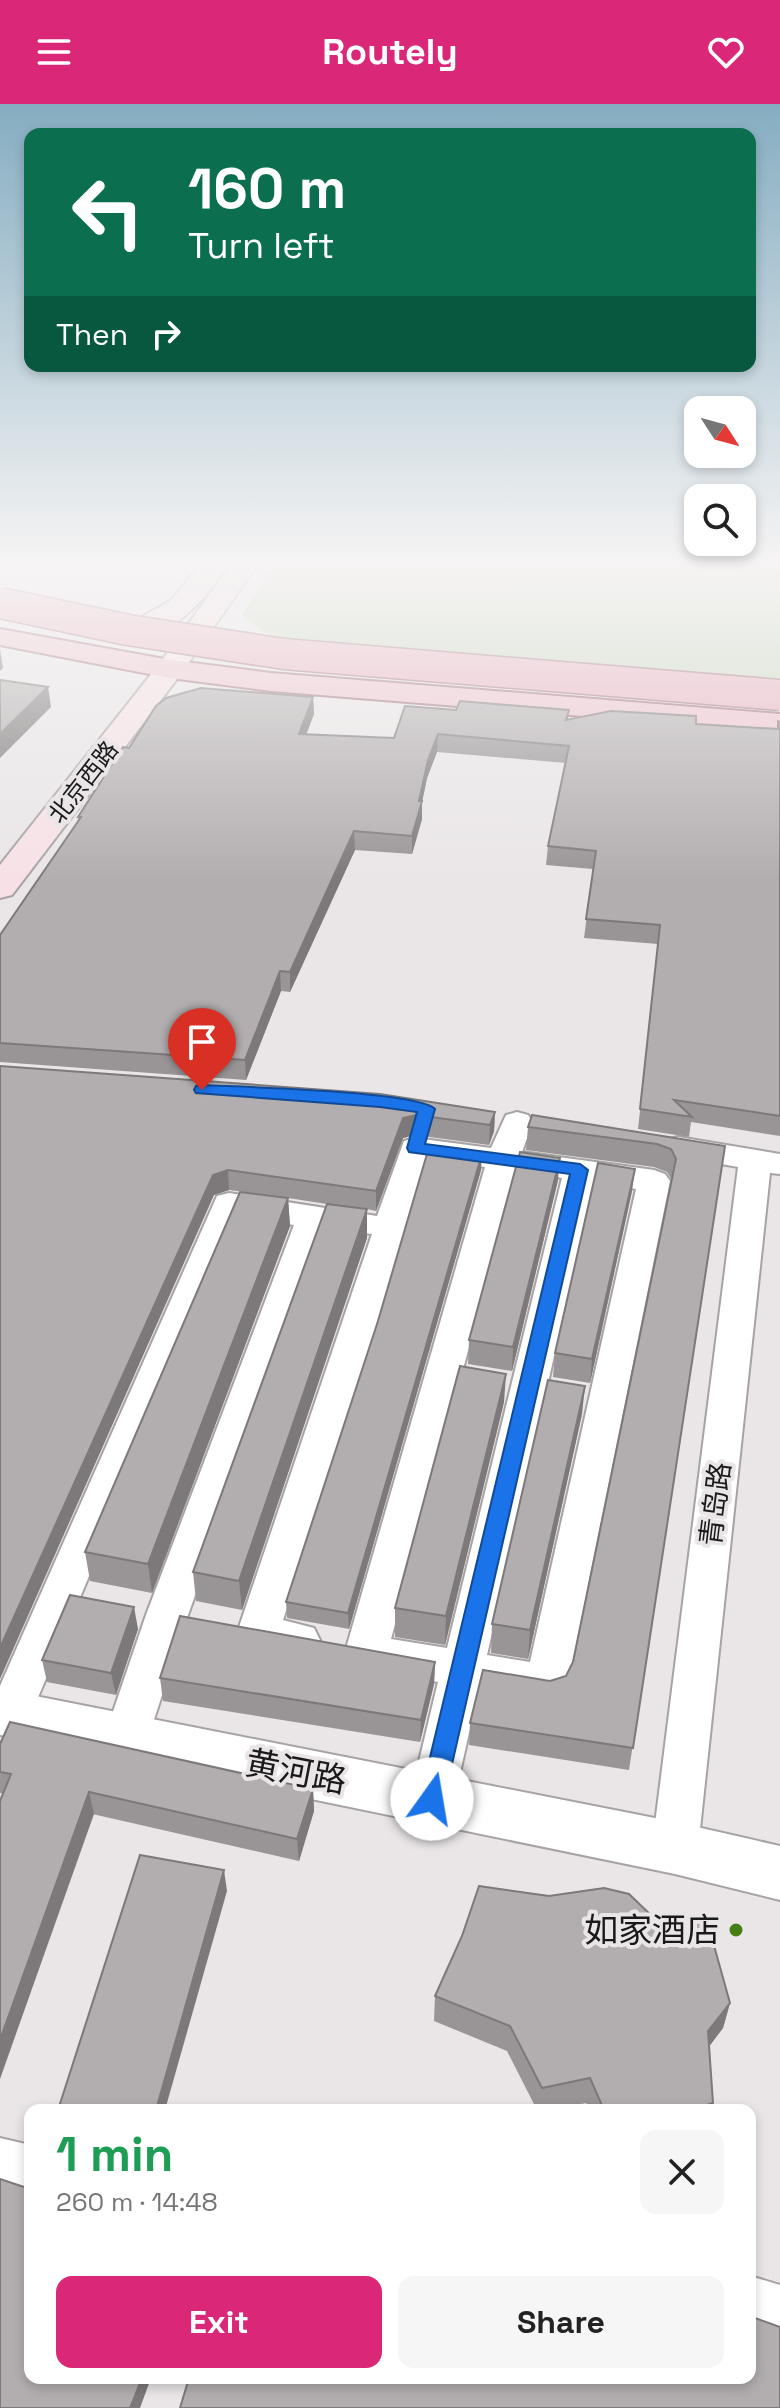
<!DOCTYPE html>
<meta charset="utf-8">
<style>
body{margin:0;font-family:"Space Grotesk","Noto Sans SC",sans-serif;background:#f6f6f6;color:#222;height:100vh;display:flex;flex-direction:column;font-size:30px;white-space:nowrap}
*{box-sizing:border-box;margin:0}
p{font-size:26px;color:#767676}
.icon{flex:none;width:44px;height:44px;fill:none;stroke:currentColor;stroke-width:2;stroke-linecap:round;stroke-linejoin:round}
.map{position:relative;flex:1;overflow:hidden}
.sheet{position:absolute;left:24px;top:2000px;width:732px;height:280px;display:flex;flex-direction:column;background:#fff;border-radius:16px;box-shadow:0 4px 12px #0003}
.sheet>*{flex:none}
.hud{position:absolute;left:24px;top:24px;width:732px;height:244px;border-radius:16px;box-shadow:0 4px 12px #0003;background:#0b6e4f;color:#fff;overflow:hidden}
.needle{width:52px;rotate:126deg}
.controls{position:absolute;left:684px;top:292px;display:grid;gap:16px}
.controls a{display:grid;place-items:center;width:72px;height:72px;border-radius:16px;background:#fff;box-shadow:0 4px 12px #0003;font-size:40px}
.pin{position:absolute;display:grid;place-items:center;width:68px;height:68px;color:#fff;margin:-82px -34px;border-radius:50% 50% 50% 0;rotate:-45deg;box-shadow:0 0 8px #0007}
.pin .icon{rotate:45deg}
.me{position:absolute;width:88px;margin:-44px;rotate:13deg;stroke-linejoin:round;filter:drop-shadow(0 0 6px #0008)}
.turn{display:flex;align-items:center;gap:28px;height:168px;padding:0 32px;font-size:36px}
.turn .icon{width:104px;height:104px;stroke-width:2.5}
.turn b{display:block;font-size:56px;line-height:68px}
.then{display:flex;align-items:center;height:76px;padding:0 32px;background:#0003;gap:16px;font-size:30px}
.round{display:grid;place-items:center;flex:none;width:84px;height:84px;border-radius:16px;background:#f6f6f6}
.summary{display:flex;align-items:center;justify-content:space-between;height:136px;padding:0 32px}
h1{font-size:48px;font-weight:700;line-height:60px;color:#1e9e55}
.primary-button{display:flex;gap:16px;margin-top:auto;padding:16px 32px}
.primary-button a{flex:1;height:92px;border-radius:16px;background:#db2777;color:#fff;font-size:32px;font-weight:700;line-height:92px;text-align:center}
.primary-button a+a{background:#f6f6f6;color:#222}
header{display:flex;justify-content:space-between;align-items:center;height:104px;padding:0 32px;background:#db2777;color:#fff;font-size:36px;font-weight:700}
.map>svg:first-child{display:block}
.green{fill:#c8d8bf}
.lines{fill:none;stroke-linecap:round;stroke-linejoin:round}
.minor-casing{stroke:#a7a3a4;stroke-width:4}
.tertiary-casing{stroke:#a7a3a4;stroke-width:4}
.secondary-casing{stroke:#a7a3a4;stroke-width:4}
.primary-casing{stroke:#9d6d7a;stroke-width:4}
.minor{fill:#fff;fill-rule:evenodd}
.tertiary{fill:#fff;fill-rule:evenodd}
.secondary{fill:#f7e1e6;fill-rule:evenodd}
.primary{fill:#eec2ce;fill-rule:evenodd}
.trunk-bridge-casing{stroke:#9d6d7a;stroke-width:33;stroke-linecap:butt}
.trunk-bridge{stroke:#e8aebe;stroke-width:30}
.wall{fill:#999596}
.shaded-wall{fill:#7d797a}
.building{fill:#b2adae;stroke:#7d797a;stroke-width:2}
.route{fill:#1a73e8;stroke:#114b97;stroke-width:2}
.poi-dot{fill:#477e14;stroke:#eae6e7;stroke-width:3}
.labels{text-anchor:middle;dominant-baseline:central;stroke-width:8;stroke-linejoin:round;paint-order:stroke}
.far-street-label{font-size:24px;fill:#1b1a1a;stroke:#eae6e7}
.street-label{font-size:28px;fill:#1b1a1a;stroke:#eae6e7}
.near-street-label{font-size:34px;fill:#1b1a1a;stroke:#eae6e7}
.near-poi-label{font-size:34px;fill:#1b1a1a;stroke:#eae6e7;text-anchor:end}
</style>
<header><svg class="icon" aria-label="menu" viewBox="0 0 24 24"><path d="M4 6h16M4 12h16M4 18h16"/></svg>Routely<svg class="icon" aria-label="heart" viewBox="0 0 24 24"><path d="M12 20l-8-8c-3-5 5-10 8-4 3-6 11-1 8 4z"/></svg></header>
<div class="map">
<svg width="780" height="2304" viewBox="0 0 780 2304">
<rect width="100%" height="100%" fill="#eae6e7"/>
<path class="green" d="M279,454H780V577L315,541L265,529L242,510Z"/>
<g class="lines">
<g class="minor-casing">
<g id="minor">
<path d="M517,1008L528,1011L533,1018L522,1048L654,1066L665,1070L670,1077L568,1579L562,1592L547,1597L479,1585L454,1695L448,1709L432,1715L416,1709L410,1695L438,1578L351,1560L345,1548L485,1063L427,1056L375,1232L283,1516L314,1524L320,1536L314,1548C291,1556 266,1549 243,1541L237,1529L372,1130L326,1125L188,1511L148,1634L141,1647L126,1653L111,1647L104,1634L146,1511L294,1121L240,1113L31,1610L24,1623L9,1629L0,1625V1582L217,1092L229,1089L377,1112L404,1037L415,1034L491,1044L506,1011ZM516,1067L562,1074L447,1544L391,1535ZM593,1078L636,1085L530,1558L487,1551Z"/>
<path d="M678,1033L780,1050V1070L770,1069L698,1744L691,1759L675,1765L659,1759L652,1744L738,1063L667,1050L662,1043L667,1036Z"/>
<path d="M0,2034L30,2041V2093L0,2086Z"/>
<path d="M750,2172L780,2181V2237L750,2226Z"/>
</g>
</g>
<g class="tertiary-casing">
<path id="tertiary" d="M0,1585L675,1718L780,1742V1796L675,1770L0,1631Z"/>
</g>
<g class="secondary-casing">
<g id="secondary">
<path d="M214,454L223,456L227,462C209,488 176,535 140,526L136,520C145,507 162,505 173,494C186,481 195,459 214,454Z"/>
<path d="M236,454H262L180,571L12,791L0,794V761L160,559Z"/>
</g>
</g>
<g class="primary-casing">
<path id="primary" d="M0,525L170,556L271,569L780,610V628L271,587L170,574L0,541Z"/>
</g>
<use href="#minor" class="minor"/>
<use href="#tertiary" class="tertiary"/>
<use href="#secondary" class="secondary"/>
<use href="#primary" class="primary"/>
<g class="trunk-bridge-casing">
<path id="trunk-bridge" d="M0,499L128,526L284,550L780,591"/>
</g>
<use href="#trunk-bridge" class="trunk-bridge"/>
</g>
<g class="wall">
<path d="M313,593L314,610L306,630L394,634L456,606H569L568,616L777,624L778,617L780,618V1032L691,1018L689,1033L638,1025L658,840L584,834L593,765L546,761L548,742L566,659L437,648L427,674L422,698V715L412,750L355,746L290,888L281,887L246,976L0,958V831L78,718V713L129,644Z"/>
<path d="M0,962L495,1008L494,1027L489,1041L415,1031L403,1034L376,1107L367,1105V1134L242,1506L196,1497L193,1468L327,1100L288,1094L290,1122L152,1489L90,1477L85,1448L260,1090L229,1086L214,1091Z"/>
<path d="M528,1023L725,1042L629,1666L469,1641L470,1619L550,1577L566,1572L573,1558L672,1076L667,1068L654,1063L526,1046Z"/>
<path d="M481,1066L349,1525L287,1514L286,1498Z"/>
<path d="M558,1076L512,1267L468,1260L469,1236Z"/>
<path d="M632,1087L590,1279L553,1273L555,1249Z"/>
<path d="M504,1298L445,1541L395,1533V1504Z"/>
<path d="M582,1310L528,1555L491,1549L492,1520Z"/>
<path d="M138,1525L116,1591L47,1578L42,1556Z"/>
<path d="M435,1558L434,1580L420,1638L163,1597L160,1574Z"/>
<path d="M0,1640L313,1685L314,1707L299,1757L0,1689Z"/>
<path d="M549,1792L730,1899L723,1924L709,1942L713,1999L711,2006H589L586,1999L550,2006H537L507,1947L434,1917L435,1892Z"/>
</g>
<g class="shaded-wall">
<path d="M0,545L3,564L0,567Z"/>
<path d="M48,583L51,603L0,654V630Z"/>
<path d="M313,593L314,610L300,647L299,630Z"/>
<path d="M438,630L437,648L427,674L422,698V715L412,750V732L428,656Z"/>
<path d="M354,727L355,746L290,888V868Z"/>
<path d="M280,867L281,887L246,976L245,956Z"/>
<path d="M495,1008L494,1027L489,1041L490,1021Z"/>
<path d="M416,1011L415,1031L403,1034L376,1107V1087L403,1014Z"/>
<path d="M482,1050L481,1066L349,1525L348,1509Z"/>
<path d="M560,1054L558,1076L512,1267L513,1243Z"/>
<path d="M635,1065L632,1087L590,1279L592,1255Z"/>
<path d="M228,1066L229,1086L214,1091L0,1575V1544L213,1071Z"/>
<path d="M288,1094L290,1122L152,1489L148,1460Z"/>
<path d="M367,1105V1134L242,1506L239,1477Z"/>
<path d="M506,1270L504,1298L445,1541L446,1512Z"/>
<path d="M585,1282L582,1310L528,1555L530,1526Z"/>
<path d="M134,1503L138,1525L116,1591L111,1569Z"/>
<path d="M435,1558L434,1580L420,1638L421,1616Z"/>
<path d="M313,1685L314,1707L299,1757L297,1735Z"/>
<path d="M89,1688L94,1710L0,1975V1936Z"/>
<path d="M224,1766L227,1787L165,2006H156Z"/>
<path d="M730,1899L723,1924L702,1952L708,1927Z"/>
<path d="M713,1999L711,2006H692Z"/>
<path d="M142,2274H151L140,2304H130Z"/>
</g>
<g class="building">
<path d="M1,576L48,583L0,630V577Z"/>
<path d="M201,584L313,593L299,630L394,634L405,602L456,606L460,597L569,606L566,616L611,607L696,612V620L778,625V617L780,618V1012L674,996L692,1013L640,1005L660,821L586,815L596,747L548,742L569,642L438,630L428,656L419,697H422L412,732L354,727L290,868L280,867L245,956L0,939V831L81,713H78L123,643L129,644L156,602L166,594Z"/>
<path d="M0,962L380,990L495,1008L490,1021L416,1011L403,1014L376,1087L228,1066L213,1071L0,1544Z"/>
<path d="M532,1011L725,1042L633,1644L470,1619L483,1566L550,1577L566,1572L573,1558L676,1055L671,1045L657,1040L528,1023Z"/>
<path d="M429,1043L482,1050L348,1509L286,1498L378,1217Z"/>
<path d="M520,1048L560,1054L513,1243L469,1236Z"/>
<path d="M598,1059L635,1065L592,1255L555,1249Z"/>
<path d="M240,1088L288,1094L148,1460L85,1448Z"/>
<path d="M327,1100L367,1105L239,1477L193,1468Z"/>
<path d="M460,1262L506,1270L446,1512L395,1504Z"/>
<path d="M548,1276L585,1282L530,1526L492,1520Z"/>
<path d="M70,1491L134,1503L111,1569L42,1556Z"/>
<path d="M180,1512L435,1558L421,1616L160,1574Z"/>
<path d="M10,1618L313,1685L297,1735L89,1688L0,1936V1697L11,1670L0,1668V1640Z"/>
<path d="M140,1751L224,1766L156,2006H58Z"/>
<path d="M479,1782L549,1792L604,1784L629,1790L656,1816L708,1820L730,1899L708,1927L713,1999L692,2006H604L590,1974L542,1984L510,1922L435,1892L462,1832Z"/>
<path d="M0,2075L30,2085V2274H142L130,2304H0Z"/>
<path d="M750,2205L753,2206L755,2214L780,2223V2304H180L189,2274H750Z"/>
</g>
<linearGradient id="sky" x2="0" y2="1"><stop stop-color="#85adc1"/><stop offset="0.59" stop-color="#f6f4f4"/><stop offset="1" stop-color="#f6f4f4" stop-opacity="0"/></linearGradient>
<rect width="780" height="776" fill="url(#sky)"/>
<path class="route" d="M202,981C238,983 417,987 435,1005L425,1040L580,1060L588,1066L444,1695L440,1703L432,1706L424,1703L420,1695L570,1070L409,1048L407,1044L417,1008L380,1003L196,989L194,986L196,982Z"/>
<circle class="poi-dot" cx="736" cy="1826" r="8"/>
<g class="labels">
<g class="far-street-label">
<text transform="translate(83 678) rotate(-52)">北京西路</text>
</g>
<g class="street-label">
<text transform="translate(715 1400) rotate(-83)">青岛路</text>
</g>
<g class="near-street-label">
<text transform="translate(296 1668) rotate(11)">黄河路</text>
</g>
<g class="near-poi-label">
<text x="720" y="1826">如家酒店</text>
</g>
</g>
</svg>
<div class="controls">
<a><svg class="needle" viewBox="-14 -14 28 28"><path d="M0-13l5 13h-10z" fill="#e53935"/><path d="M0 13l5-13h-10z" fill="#767676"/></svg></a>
<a><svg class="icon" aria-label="search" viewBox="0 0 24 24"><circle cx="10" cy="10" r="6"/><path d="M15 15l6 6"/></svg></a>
</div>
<div class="pin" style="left:202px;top:986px;background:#d93025"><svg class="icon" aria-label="arrive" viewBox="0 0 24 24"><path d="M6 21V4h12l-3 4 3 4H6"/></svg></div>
<svg class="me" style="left:432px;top:1695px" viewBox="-20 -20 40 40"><circle r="19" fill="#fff"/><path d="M0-13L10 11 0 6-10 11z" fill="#1a73e8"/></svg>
<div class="hud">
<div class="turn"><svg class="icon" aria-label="left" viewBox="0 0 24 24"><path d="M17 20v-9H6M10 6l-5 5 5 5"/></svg><div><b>160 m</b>Turn left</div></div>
<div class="then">Then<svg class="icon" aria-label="right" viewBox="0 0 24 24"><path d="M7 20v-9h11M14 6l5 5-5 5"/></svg></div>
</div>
<section class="sheet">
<div class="summary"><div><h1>1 min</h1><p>260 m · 14:48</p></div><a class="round"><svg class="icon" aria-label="close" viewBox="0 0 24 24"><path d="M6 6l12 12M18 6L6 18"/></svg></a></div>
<div class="primary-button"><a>Exit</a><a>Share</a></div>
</section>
</div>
